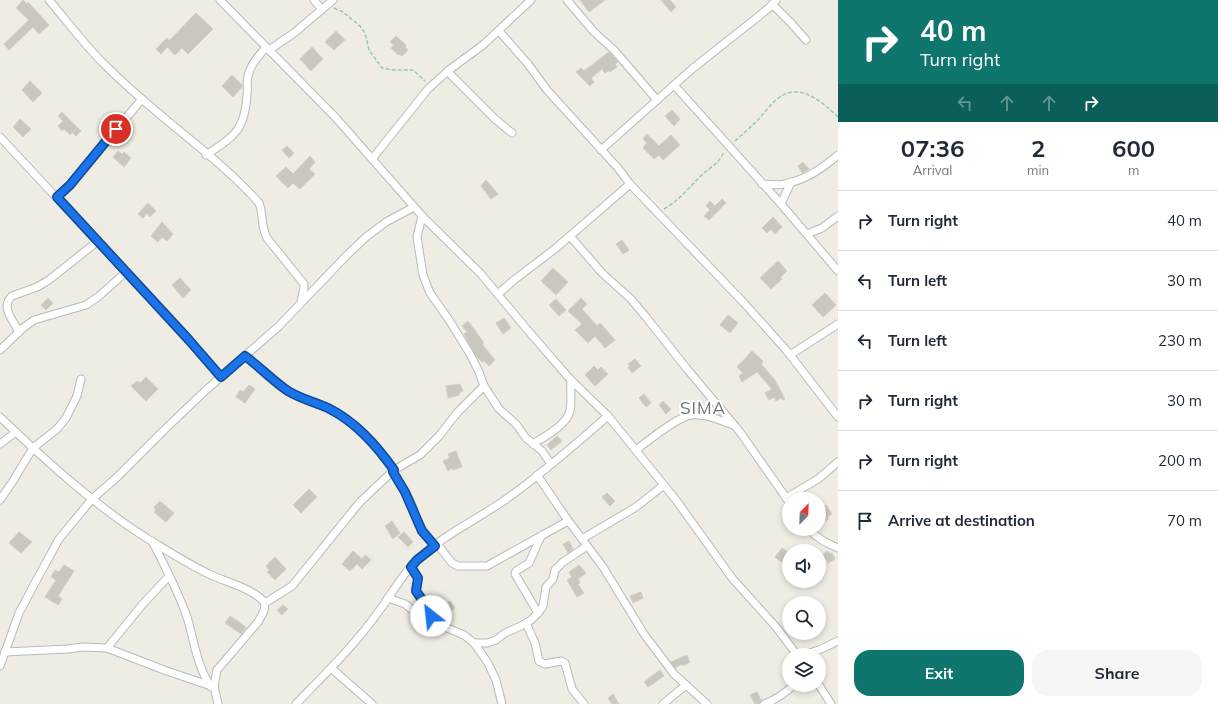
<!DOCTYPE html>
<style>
body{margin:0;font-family:Mulish,sans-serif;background:#f6f6f7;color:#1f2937;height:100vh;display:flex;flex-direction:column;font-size:15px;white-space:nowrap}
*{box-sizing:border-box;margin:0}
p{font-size:13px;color:#747a83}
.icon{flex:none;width:22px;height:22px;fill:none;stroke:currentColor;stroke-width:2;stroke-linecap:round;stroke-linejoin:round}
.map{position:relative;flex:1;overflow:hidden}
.panel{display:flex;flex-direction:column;background:#fff;width:380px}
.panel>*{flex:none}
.guide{background:#0f766e;color:#fff;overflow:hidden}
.needle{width:26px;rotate:23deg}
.tools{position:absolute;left:782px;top:492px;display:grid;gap:8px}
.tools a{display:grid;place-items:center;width:44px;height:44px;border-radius:50%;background:#fff;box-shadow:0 2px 6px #0003;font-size:20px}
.pin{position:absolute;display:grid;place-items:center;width:34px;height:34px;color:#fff;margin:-17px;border:2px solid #fff;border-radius:50%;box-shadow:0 1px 4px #0007}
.me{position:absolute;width:44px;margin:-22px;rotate:331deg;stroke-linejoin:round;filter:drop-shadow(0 0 3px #0008)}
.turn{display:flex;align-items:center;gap:14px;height:84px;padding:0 16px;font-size:18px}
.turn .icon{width:52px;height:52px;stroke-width:2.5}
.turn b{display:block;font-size:28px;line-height:34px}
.lanes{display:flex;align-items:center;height:38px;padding:0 16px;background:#0003;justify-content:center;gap:20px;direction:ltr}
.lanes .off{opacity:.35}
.eta{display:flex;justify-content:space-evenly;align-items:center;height:68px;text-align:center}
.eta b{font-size:24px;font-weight:700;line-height:28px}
.action{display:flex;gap:8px;margin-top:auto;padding:8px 16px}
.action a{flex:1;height:46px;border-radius:16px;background:#0f766e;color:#fff;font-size:16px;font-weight:700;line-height:46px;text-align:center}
.action a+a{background:#f6f6f7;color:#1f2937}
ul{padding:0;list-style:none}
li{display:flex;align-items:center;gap:12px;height:60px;padding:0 16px;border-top:1px solid #e0e1e3}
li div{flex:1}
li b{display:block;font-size:15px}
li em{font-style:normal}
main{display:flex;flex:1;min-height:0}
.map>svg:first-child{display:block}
.building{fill:#cac7c0;stroke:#d4cec1}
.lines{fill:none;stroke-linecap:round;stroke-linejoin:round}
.minor-casing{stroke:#b6babe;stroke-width:9}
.path{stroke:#97caa4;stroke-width:1.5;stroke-dasharray:4 2;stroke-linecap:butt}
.minor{stroke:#fff;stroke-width:7}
.route-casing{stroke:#114b97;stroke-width:10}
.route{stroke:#1a73e8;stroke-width:7}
.labels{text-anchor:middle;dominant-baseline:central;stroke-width:4;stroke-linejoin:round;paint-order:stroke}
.quarter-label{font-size:17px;letter-spacing:1px;fill:#6c7277;stroke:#fff}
</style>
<main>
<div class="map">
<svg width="838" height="704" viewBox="0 0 838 704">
<rect width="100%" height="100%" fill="#efece3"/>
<g class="building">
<path d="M23,0L27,4L28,2L49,25L39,34L33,27L9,50L4,44L29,20L16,8Z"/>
<path d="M580,0H605L589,12Z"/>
<path d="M661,0H670L676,7L671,12Z"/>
<path d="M196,13L213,29L188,54L182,48L175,55L167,47L161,54L156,49L167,38L169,41Z"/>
<path d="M336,31L345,40L334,50L325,42Z"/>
<path d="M396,36L406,45L405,47L408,50L402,56L399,54L398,55L391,48L394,45L390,42Z"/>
<path d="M312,47L323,59L311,71L300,59Z"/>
<path d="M609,52L618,62L615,64L617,67L610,72L608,71L605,73L602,69L591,78L594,82L590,86L576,72L581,68L584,71Z"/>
<path d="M232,75L242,85V87L233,97L222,86Z"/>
<path d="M30,81L42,93L33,102L22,90Z"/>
<path d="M672,110L680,119L674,126L665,116Z"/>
<path d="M62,112L81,131L76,136L72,132L70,135L64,129L62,131L58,126L63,121L58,116Z"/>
<path d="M20,119L31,129L23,137L13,127Z"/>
<path d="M647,134L659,146L671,135L680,145L663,160L659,155L654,159L643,148L647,143L643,139Z"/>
<path d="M287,146L294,153L289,158L282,150Z"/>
<path d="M118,151L122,154L124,152L131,158L124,167L113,157Z"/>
<path d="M310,156L315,162L309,169L315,174L300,189L293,183L288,188L276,176L286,167L293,174Z"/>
<path d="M803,162L809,169L802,173L798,166Z"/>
<path d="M486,180L498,194L491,199L481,186Z"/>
<path d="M722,199L726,203L709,220L704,216L710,210L706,206L710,201L715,206Z"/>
<path d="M148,203L156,211L150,217L147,213L143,218L138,214Z"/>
<path d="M773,217L782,227L775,234L771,229L767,233L762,228Z"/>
<path d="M162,222L173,234L167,241L162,237L158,242L151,236Z"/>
<path d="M622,240L629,250L623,254L616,244Z"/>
<path d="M778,261L787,271L780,278L782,279L771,289L760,278Z"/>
<path d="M553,268L568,282L556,295L541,281Z"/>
<path d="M180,278L191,290L183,298L172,285Z"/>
<path d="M825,293L836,305L823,317L812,305Z"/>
<path d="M48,298L53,303L46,310L41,305Z"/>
<path d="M581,298L587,304L582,309L597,326L600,323L615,340L605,348L595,336L588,343L575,330L582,324L568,311Z"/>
<path d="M556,299L566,310L559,316L549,305Z"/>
<path d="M728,315L738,323L730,333L720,325Z"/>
<path d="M504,318L511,328L503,334L496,323Z"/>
<path d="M468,321L484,343L482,344L495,360L489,366L484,361L482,362L476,356L464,334L467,332L462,326Z"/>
<path d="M752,351L763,361L761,364L775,380L785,399L783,400L781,398L776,401L774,397L769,400L765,393L772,389L757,372L742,382L739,376L743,373L737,367Z"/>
<path d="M635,359L641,366L632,373L628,367L630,366L628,364Z"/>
<path d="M594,366L598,370L601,367L608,374L595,386L585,375Z"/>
<path d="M146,377L158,389L146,401L131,386L137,381L140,383Z"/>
<path d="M460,384L463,391L459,393V395L448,398L446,386Z"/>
<path d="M249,385L255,389L245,403L236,397L240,390L243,392Z"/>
<path d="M644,394L651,403L646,407L639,398Z"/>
<path d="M663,401L671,409L666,414L659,405Z"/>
<path d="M557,436L562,441L551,450L547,445Z"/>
<path d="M456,451L462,467L453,470L452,468L448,471L443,461L450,458L448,454Z"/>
<path d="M309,489L317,497L301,513L293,505Z"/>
<path d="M607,493L615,501L610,506L602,497Z"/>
<path d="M160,501L174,513L166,522L154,512L156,510L154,507Z"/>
<path d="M826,505L832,514L827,517L828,519L819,525V509Z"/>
<path d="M392,521L400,533L393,539L385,526Z"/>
<path d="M19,532L32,542L21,553L9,543Z"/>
<path d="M404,532L413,542L408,547L398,537Z"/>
<path d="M569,541L573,549L568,553L563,544Z"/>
<path d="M782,548L789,553V556L783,563L775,557Z"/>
<path d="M353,551L362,559L365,555L371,560L362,569L357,564L350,571L342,564Z"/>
<path d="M828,551L830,554L832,553L835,559L828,563L823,554Z"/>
<path d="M275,557L286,569L275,580L267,572L269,570L266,566Z"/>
<path d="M64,565L74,571L58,596L62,599L58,605L45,597L56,580L51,577L55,570L59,572Z"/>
<path d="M579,565L586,573L578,579L580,583L578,584L584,593L577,597L567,580L572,577L569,572Z"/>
<path d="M641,592L643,598L633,603L630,596Z"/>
<path d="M450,601L455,608L447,613L442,606Z"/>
<path d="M283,605L288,609L282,615L277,610Z"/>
<path d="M230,616L246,627L241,634L225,623Z"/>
<path d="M687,655L690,662L683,666L682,664L675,668L671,662Z"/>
<path d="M660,670L664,676L648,687L644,682Z"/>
<path d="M757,692L761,700L759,704H755L750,695Z"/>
<path d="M613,694L619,704H612L608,698Z"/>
</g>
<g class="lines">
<g class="minor-casing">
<g id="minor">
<path d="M49,0C67,21 83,43 103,63C120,80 138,96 157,112C191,141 229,169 259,203C264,215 260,224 267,238L304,284V288L301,302"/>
<path d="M220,0L336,118L424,218L481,274L525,327L569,378L608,416L676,500L732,578L776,627L797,655"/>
<path d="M314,0L322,10"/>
<path d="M567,0L594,32L614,50L657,100"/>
<path d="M772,4L791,23L806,40"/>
<path d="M499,31L528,64L547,90L618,168L630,184L744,303L787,351L838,417"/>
<path d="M269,50L294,33L333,0"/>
<path d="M448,72L495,119L512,133"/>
<path d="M674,85L781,204L838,271"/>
<path d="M0,137L168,317L221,377"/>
<path d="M601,150L692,69L759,16L771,6L776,0"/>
<path d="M206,155C235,136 245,130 247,94C248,87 246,80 249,73C251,63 260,55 266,47"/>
<path d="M372,159L428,89L449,70L483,45L531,0"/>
<path d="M762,184C769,184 777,186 784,184C804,181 823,168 838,155"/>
<path d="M57,197L70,185L142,99"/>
<path d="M781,204L791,182"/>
<path d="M422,216L417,237L423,275L430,293L449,320L470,354L479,372L484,386L499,409L516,424L526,438L542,451L551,464"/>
<path d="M807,234L822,228L838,216"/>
<path d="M570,236L602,273L631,299L646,317L687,369L740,432L789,502"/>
<path d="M498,294L514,280L556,248L630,184"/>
<path d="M19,332C13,320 0,307 12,296L37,287L49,280L98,241"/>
<path d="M0,350L23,328L34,320L86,305L98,297L126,272"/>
<path d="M790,355L838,324"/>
<path d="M245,356C260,367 273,381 288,391C301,399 315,402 328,408C356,422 376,445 394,470"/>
<path d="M0,417C46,461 94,505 148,539C168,551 188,564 209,574C225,582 253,588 265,603L264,611L258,622L217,670L214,686L218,704"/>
<path d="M0,444L16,432"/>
<path d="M533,444C545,436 566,426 570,411C572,401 570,390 571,380"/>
<path d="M636,450C648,441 677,417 691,415C705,413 721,421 733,425"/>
<path d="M393,472L405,492L412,505L419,525L435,546"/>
<path d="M537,475L567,519L603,567L644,634L674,674L707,704"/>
<path d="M786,498L818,479L838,462"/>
<path d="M0,500L13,481L33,448L57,429L66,418L77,396L81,379"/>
<path d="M809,529C817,539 827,543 838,548"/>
<path d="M582,539L636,507L664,485"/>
<path d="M152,541C165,566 178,591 187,617C194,640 197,667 211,687"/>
<path d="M437,544L452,563L458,566H487L568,521"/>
<path d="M411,567L418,578L416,591L428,608L432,621"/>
<path d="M388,598L405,604L421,617L464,635L474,643L488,663L496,680L502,704"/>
<path d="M265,603L292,586L360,502L394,470L420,455L439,436L457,413L484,386"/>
<path d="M538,613L515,574L516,571L529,563L541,536"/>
<path d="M526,623L535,643L539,661L545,664L561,661L565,663L572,689L584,704"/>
<path d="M474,643H487L496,640L505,633L521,626L531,620L539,612L543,606L546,587L553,579L555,570L563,562L587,546"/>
<path d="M107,648L142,605L169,576"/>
<path d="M5,652L68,649L82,647L107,648L164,670L211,686"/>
<path d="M803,655L819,650L838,641"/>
<path d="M0,666L19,613L36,581L59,539L92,499L115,479L163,431L205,391L279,326L347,255L366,237L386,222L414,207"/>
<path d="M331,668L372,704"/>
<path d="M819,685L831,704"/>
<path d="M296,704C325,674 355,645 379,611C392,594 402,574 417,560C442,536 474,521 502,502C540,476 574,445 608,416"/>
<path d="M663,704L686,685"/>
<path d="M764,704C776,700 785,693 794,685"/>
</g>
</g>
<g class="path">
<path d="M334,8L343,12L360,26L365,33L369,50L382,68L392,70H413L425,81"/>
<path d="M735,141C743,134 751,127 758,120C764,113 770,105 777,99C799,81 821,101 838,117"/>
<path d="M664,209C680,200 690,186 703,174C713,165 718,164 724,152"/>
</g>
<use href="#minor" class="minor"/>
</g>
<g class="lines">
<g class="route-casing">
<path id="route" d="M116,129L70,185L57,197L189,340L221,377L245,356C260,367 273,381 288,391C301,399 315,402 328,408C356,422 376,445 394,470L393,472L405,492L422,531L435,546L417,560L411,567L418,578L416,591L428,608L431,616"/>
</g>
<use href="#route" class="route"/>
</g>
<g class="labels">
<g class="quarter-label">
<text x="703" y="407">SIMA</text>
</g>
</g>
</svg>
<div class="tools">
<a><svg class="needle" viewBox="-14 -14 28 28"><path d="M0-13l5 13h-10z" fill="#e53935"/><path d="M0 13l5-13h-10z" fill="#747a83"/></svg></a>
<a><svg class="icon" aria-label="sound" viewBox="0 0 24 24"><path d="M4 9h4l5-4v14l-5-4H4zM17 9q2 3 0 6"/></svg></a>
<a><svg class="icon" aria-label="search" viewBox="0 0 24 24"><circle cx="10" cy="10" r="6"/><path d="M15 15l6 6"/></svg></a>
<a><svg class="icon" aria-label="layers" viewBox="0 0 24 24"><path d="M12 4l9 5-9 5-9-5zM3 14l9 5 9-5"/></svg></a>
</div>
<div class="pin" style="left:116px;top:129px;background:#d93025"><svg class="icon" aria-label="arrive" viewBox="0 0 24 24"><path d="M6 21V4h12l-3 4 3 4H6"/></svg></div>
<svg class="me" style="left:431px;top:616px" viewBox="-20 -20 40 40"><circle r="19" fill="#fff"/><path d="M0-13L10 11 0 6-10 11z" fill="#1a73e8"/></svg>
</div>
<section class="panel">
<div class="guide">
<div class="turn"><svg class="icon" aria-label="right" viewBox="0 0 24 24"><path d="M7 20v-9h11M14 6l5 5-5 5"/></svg><div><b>40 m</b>Turn right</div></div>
<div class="lanes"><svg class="icon off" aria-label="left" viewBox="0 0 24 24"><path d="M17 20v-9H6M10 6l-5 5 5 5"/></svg><svg class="icon off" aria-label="ahead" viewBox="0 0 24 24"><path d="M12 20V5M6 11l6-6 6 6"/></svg><svg class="icon off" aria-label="ahead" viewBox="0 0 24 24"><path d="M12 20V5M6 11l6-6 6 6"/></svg><svg class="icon" aria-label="right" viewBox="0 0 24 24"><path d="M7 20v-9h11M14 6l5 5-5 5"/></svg></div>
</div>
<div class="eta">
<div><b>07:36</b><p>Arrival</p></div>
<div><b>2</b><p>min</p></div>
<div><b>600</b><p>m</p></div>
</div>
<ul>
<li><svg class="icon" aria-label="right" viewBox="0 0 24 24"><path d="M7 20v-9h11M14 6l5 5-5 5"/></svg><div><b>Turn right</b></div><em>40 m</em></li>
<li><svg class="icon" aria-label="left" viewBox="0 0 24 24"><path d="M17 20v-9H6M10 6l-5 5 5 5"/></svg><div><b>Turn left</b></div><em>30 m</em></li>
<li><svg class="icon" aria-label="left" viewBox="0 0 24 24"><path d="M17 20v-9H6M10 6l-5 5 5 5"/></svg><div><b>Turn left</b></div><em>230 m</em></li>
<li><svg class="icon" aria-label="right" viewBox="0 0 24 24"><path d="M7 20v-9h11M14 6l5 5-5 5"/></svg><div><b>Turn right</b></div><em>30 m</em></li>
<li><svg class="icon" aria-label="right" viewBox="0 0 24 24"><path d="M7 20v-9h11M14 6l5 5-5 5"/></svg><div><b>Turn right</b></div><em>200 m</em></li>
<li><svg class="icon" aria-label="arrive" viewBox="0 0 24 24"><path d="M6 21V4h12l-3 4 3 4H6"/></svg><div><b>Arrive at destination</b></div><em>70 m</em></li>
</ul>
<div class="action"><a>Exit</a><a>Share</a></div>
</section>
</main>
